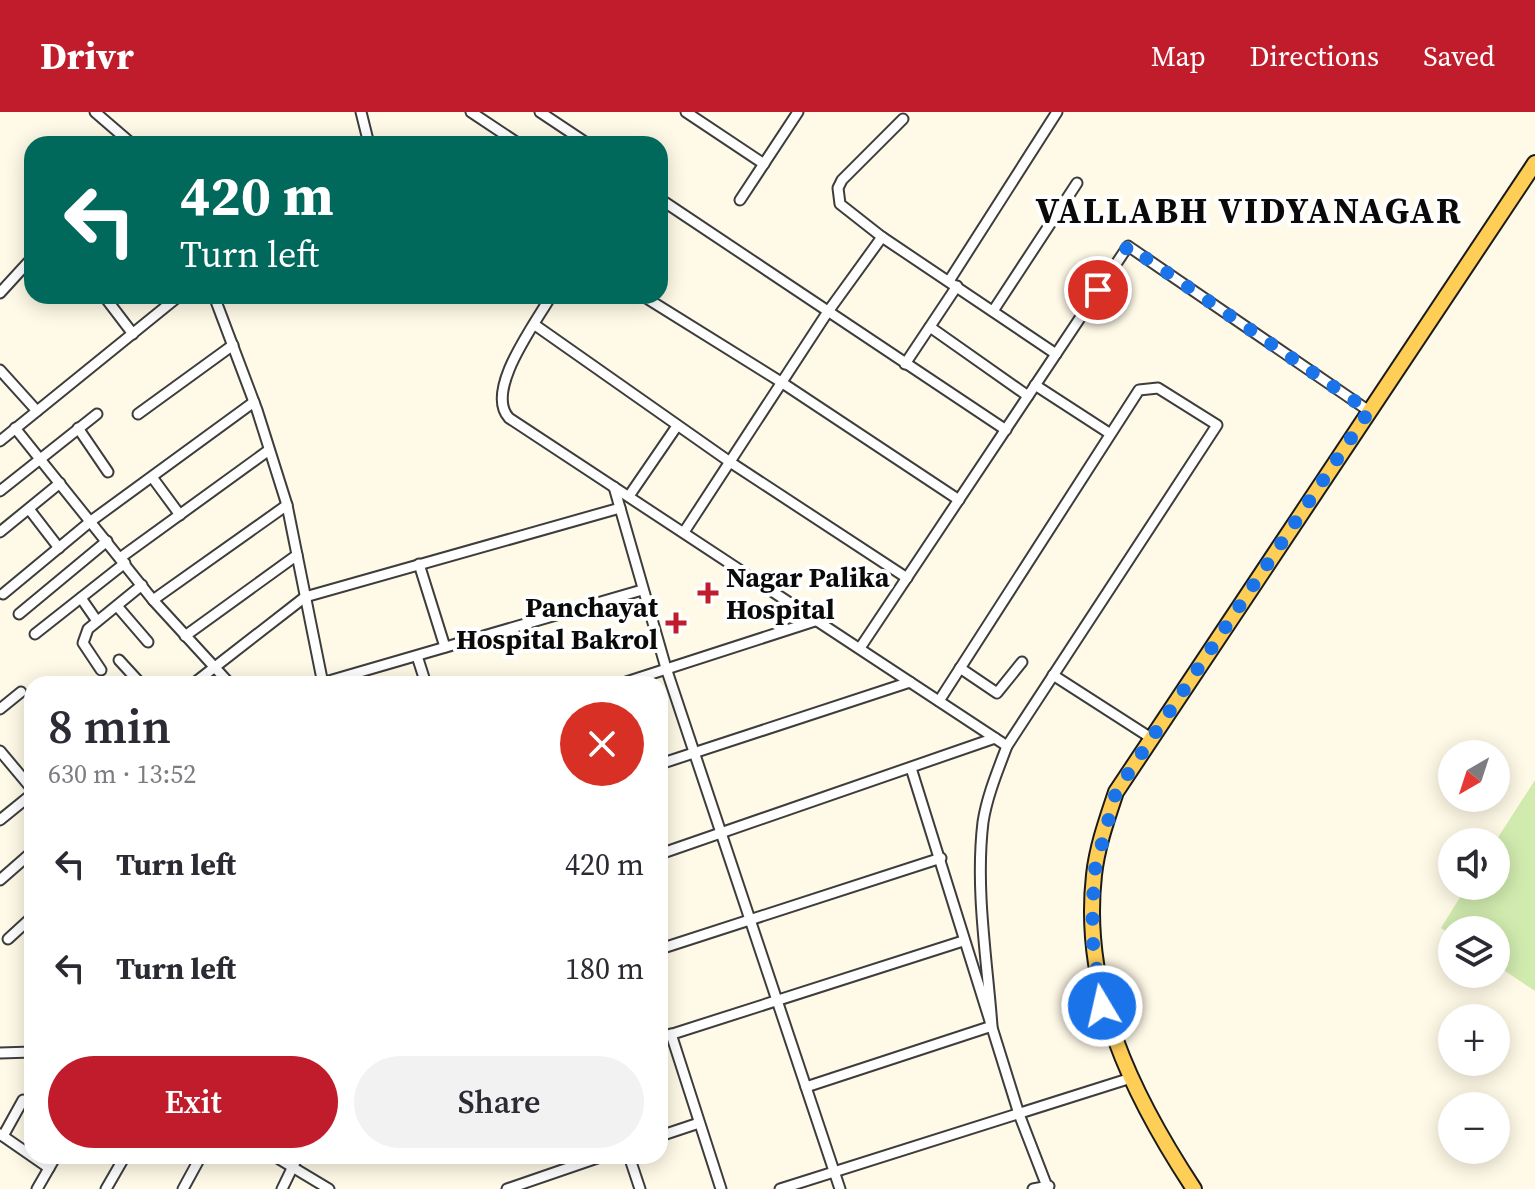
<!DOCTYPE html>
<meta charset="utf-8">
<style>
body{margin:0;font-family:"Source Serif 4",serif;background:#f2f2f3;color:#2b2b33;height:100vh;display:flex;flex-direction:column;font-size:30px;white-space:nowrap}
*{box-sizing:border-box;margin:0}
p{font-size:26px;color:#7c7c81}
.icon{flex:none;width:44px;height:44px;fill:none;stroke:currentColor;stroke-width:2;stroke-linecap:round;stroke-linejoin:round}
.map{position:relative;flex:1;overflow:hidden}
.sheet{position:absolute;left:24px;top:564px;width:644px;height:488px;display:flex;flex-direction:column;background:#fff;border-radius:24px;box-shadow:0 4px 20px #0003}
.sheet>*{flex:none}
.top-card{position:absolute;left:24px;top:24px;width:644px;height:168px;border-radius:24px;box-shadow:0 4px 20px #0003;background:#00695c;color:#fff;overflow:hidden}
.needle{width:52px;rotate:219deg}
.fabs{position:absolute;left:1438px;top:628px;display:grid;gap:16px}
.fabs a{display:grid;place-items:center;width:72px;height:72px;border-radius:50%;background:#fff;box-shadow:0 4px 20px #0003;font-size:40px}
.pin{position:absolute;display:grid;place-items:center;width:68px;height:68px;color:#fff;margin:-34px;border:4px solid #fff;border-radius:50%;box-shadow:0 2px 8px #0007}
.me{position:absolute;width:88px;margin:-44px;rotate:351deg;stroke-linejoin:round;filter:drop-shadow(0 0 6px #0008)}
.turn{display:flex;align-items:center;gap:28px;height:168px;padding:0 24px;font-size:36px}
.turn .icon{width:104px;height:104px;stroke-width:2.5}
.turn b{display:block;font-size:56px;line-height:68px}
.round{display:grid;place-items:center;flex:none;width:84px;height:84px;border-radius:42px;background:#f2f2f3}
.headline{display:flex;align-items:center;justify-content:space-between;height:136px;padding:0 24px}
h1{font-size:48px;font-weight:600;line-height:60px}
.button{display:flex;gap:16px;margin-top:auto;padding:16px 24px}
.button a{flex:1;height:92px;border-radius:48px;background:#c01c2c;color:#fff;font-size:32px;font-weight:600;line-height:92px;text-align:center}
.button a+a{background:#f2f2f3;color:#2b2b33}
ul{padding:0;list-style:none}
li{display:flex;align-items:center;gap:24px;height:104px;padding:0 24px}
li div{flex:1}
li b{display:block;font-size:30px}
li em{font-style:normal}
header{display:flex;align-items:center;gap:48px;box-sizing:border-box;height:112px;padding:0 40px;background:#c01c2c;color:#fff}
header strong{font-size:38px}
nav{display:flex;gap:44px;margin-inline-start:auto;font-size:28px}
.map>svg:first-child{display:block}
.green{fill:#d1ebaf}
.lines{fill:none;stroke-linecap:round;stroke-linejoin:round}
.minor-casing{stroke:#3d3d3d;stroke-width:13}
.primary-casing{stroke:#1b1b1b;stroke-width:18}
.minor{stroke:#fff;stroke-width:9}
.primary{stroke:#ffce57;stroke-width:14}
.route{stroke:#1a73e8;stroke-width:14;stroke-dasharray:0 25.2}
.poi-dot{fill:#c01c2c;stroke:#fff;stroke-width:3}
.labels{text-anchor:middle;dominant-baseline:central;stroke-width:8;stroke-linejoin:round;paint-order:stroke}
.poi-label{font-size:28px;font-weight:bold;fill:#0a0a0a;stroke:#fff;text-anchor:start}
.district-label{font-size:36px;font-weight:bold;letter-spacing:2px;fill:#0a0a0a;stroke:#fff}
</style>
<header>
<strong>Drivr</strong>
<nav><a>Map</a><a>Directions</a><a>Saved</a></nav>
</header>
<div class="map">
<svg width="1535" height="1077" viewBox="0 0 1535 1077">
<rect width="100%" height="100%" fill="#fff9e7"/>
<path class="green" d="M1535,668V879L1496,853V818H1452V824L1441,816L1467,774H1496L1495,730Z"/>
<g class="lines">
<g class="minor-casing">
<g id="minor">
<path d="M95,0L132,32"/>
<path d="M361,0L369,32"/>
<path d="M471,0L519,32"/>
<path d="M540,0L588,32"/>
<path d="M686,0L764,52"/>
<path d="M903,7L842,68L838,76L840,92L882,125L1056,242"/>
<path d="M660,87L1006,318"/>
<path d="M740,88L798,0"/>
<path d="M949,169L1057,0"/>
<path d="M0,181L32,146"/>
<path d="M104,184L133,222"/>
<path d="M214,184L257,298L287,393L323,572"/>
<path d="M551,184C535,212 484,279 509,306L1007,634"/>
<path d="M643,184L781,270L959,388"/>
<path d="M993,199L1077,71"/>
<path d="M535,213L730,350L907,466"/>
<path d="M930,215L1028,284"/>
<path d="M905,252L957,174"/>
<path d="M0,258L37,299"/>
<path d="M1035,273L1109,321"/>
<path d="M138,302L233,233"/>
<path d="M15,316L153,488L230,572"/>
<path d="M78,316L108,360"/>
<path d="M0,329L179,184"/>
<path d="M152,365L180,403"/>
<path d="M614,375L666,556L840,1077"/>
<path d="M0,379L97,302"/>
<path d="M629,384L677,314"/>
<path d="M29,397L59,436"/>
<path d="M0,420L60,371"/>
<path d="M684,420L827,201L882,125"/>
<path d="M120,446L269,338"/>
<path d="M419,452L445,535"/>
<path d="M3,482L91,409L254,290"/>
<path d="M81,486L97,509"/>
<path d="M153,488L287,393"/>
<path d="M117,494L148,530"/>
<path d="M19,502L107,429"/>
<path d="M35,522L125,451"/>
<path d="M185,524L297,443"/>
<path d="M860,536L1128,134L1369,299"/>
<path d="M417,544L426,572"/>
<path d="M119,548L141,572"/>
<path d="M960,556L997,581L1022,550"/>
<path d="M101,558L83,531L88,517L142,473"/>
<path d="M1053,563L1151,626"/>
<path d="M322,571L642,478"/>
<path d="M193,572L305,485L620,396"/>
<path d="M620,572L818,508"/>
<path d="M0,597L21,580"/>
<path d="M0,639L32,677"/>
<path d="M660,652L910,570"/>
<path d="M911,656L1019,1002L1048,1077"/>
<path d="M0,708L32,682"/>
<path d="M660,742L995,626"/>
<path d="M0,768L32,740"/>
<path d="M8,827L32,805"/>
<path d="M660,837L941,746"/>
<path d="M671,922L721,1077"/>
<path d="M660,926L963,829"/>
<path d="M0,941L32,940"/>
<path d="M806,975L992,914C987,847 975,777 983,710C987,684 998,658 1007,634L1217,313L1158,276L1139,278L939,589"/>
<path d="M0,1022L49,1056"/>
<path d="M3,1024L23,988"/>
<path d="M660,1024L699,1011"/>
<path d="M274,1044L329,1077"/>
<path d="M629,1044L640,1077"/>
<path d="M37,1077L56,1044"/>
<path d="M106,1077L125,1044"/>
<path d="M183,1077L201,1044"/>
<path d="M282,1077L298,1044"/>
<path d="M507,1077L603,1044"/>
<path d="M780,1077L1131,966"/>
<path d="M1033,1077L1049,1074"/>
</g>
</g>
<g class="primary-casing">
<path id="primary" d="M1194,1077C1132,983 1081,879 1094,763C1097,735 1107,707 1116,680L1535,51"/>
</g>
<use href="#minor" class="minor"/>
<use href="#primary" class="primary"/>
</g>
<g class="lines">
<path class="route" d="M1098,178L1128,134L1369,299L1116,680L1094,761L1092,824L1102,894"/>
</g>
<g class="poi-dot">
<path d="M704 469h8v8h8v8h-8v8h-8v-8h-8v-8h8z"/>
<path d="M672 499h8v8h8v8h-8v8h-8v-8h-8v-8h8z"/>
</g>
<g class="labels">
<g class="poi-label">
<text x="726" y="465">Nagar Palika<tspan x="726" dy="32">Hospital</tspan></text>
<text x="658" y="495" text-anchor="end">Panchayat<tspan x="658" dy="32">Hospital Bakrol</tspan></text>
</g>
<g class="district-label">
<text x="1249" y="98">VALLABH VIDYANAGAR</text>
</g>
</g>
</svg>
<div class="fabs">
<a><svg class="needle" viewBox="-14 -14 28 28"><path d="M0-13l5 13h-10z" fill="#e53935"/><path d="M0 13l5-13h-10z" fill="#7c7c81"/></svg></a>
<a><svg class="icon" aria-label="sound" viewBox="0 0 24 24"><path d="M4 9h4l5-4v14l-5-4H4zM17 9q2 3 0 6"/></svg></a>
<a><svg class="icon" aria-label="layers" viewBox="0 0 24 24"><path d="M12 4l9 5-9 5-9-5zM3 14l9 5 9-5"/></svg></a>
<a>+</a>
<a>−</a>
</div>
<div class="pin" style="left:1098px;top:178px;background:#d93025"><svg class="icon" aria-label="arrive" viewBox="0 0 24 24"><path d="M6 21V4h12l-3 4 3 4H6"/></svg></div>
<svg class="me" style="left:1102px;top:894px" viewBox="-20 -20 40 40"><circle r="17" fill="#1a73e8" stroke="#fff" stroke-width="3"/><path d="M0-11L8 9 0 5-8 9z" fill="#fff"/></svg>
<div class="top-card">
<div class="turn"><svg class="icon" aria-label="left" viewBox="0 0 24 24"><path d="M17 20v-9H6M10 6l-5 5 5 5"/></svg><div><b>420 m</b>Turn left</div></div>
</div>
<section class="sheet">
<div class="headline"><div><h1>8 min</h1><p>630 m · 13:52</p></div><a class="round" style="background:#d93025;color:#fff"><svg class="icon" aria-label="close" viewBox="0 0 24 24"><path d="M6 6l12 12M18 6L6 18"/></svg></a></div>
<ul>
<li><svg class="icon" aria-label="left" viewBox="0 0 24 24"><path d="M17 20v-9H6M10 6l-5 5 5 5"/></svg><div><b>Turn left</b></div><em>420 m</em></li>
<li><svg class="icon" aria-label="left" viewBox="0 0 24 24"><path d="M17 20v-9H6M10 6l-5 5 5 5"/></svg><div><b>Turn left</b></div><em>180 m</em></li>
</ul>
<div class="button"><a>Exit</a><a>Share</a></div>
</section>
</div>
